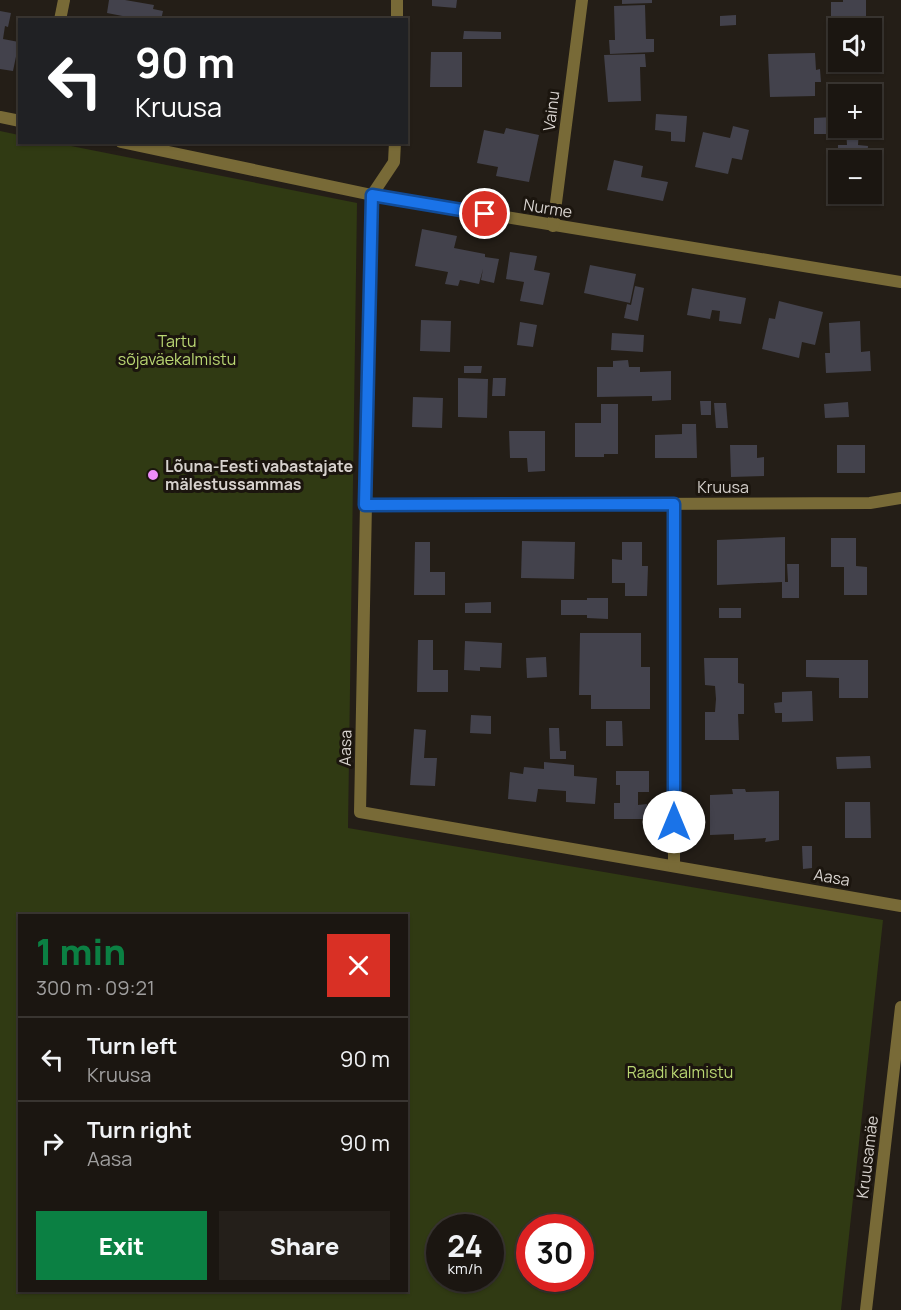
<!DOCTYPE html>
<meta charset="utf-8">
<style>
body{margin:0;font-family:Manrope,sans-serif;background:#241f1a;color:#f1f3f6;height:100vh;display:flex;flex-direction:column;font-size:22px;white-space:nowrap}
*{box-sizing:border-box;margin:0}
p{font-size:20px;color:#a09f9f}
.icon{flex:none;width:33px;height:33px;fill:none;stroke:currentColor;stroke-width:2;stroke-linecap:round;stroke-linejoin:round}
.map{position:relative;flex:1;overflow:hidden}
.drawer{position:absolute;left:18px;top:914px;width:390px;height:378px;display:flex;flex-direction:column;background:#1b1611;border-radius:0px;box-shadow:0 2px 4px #0004,0 0 0 2px #393531}
.drawer>*{flex:none}
.banner{position:absolute;left:18px;top:18px;width:390px;height:126px;border-radius:0px;box-shadow:0 2px 4px #0004,0 0 0 2px #393531;background:#202124;color:#fff;overflow:hidden}
.buttons{position:absolute;left:828px;top:18px;display:grid;gap:12px}
.buttons a{display:grid;place-items:center;width:54px;height:54px;border-radius:0px;background:#1b1611;box-shadow:0 2px 4px #0004,0 0 0 2px #393531;font-size:30px}
.speed{position:absolute;left:426px;top:1214px;display:flex;gap:12px;font-size:30px;font-weight:700;text-align:center}
.speed>*{display:grid;place-content:center;width:78px;height:78px;border-radius:50%;background:#1b1611;box-shadow:0 2px 4px #0004,0 0 0 2px #393531;line-height:1}
.speed small{font-size:15px;font-weight:400}
.speed .limit{border:9px solid #d22;background:#fff;color:#111}
.pin{position:absolute;display:grid;place-items:center;width:51px;height:51px;color:#fff;margin:-26px;border:3px solid #fff;border-radius:50%;box-shadow:0 2px 6px #0007}
.me{position:absolute;width:66px;margin:-33px;rotate:0deg;stroke-linejoin:round;filter:drop-shadow(0 0 4px #0008)}
.turn{display:flex;align-items:center;gap:21px;height:126px;padding:0 18px;font-size:27px}
.turn .icon{width:78px;height:78px;stroke-width:2.5}
.turn b{display:block;font-size:42px;line-height:51px}
.round{display:grid;place-items:center;flex:none;width:63px;height:63px;border-radius:0px;background:#241f1a}
.overview{display:flex;align-items:center;justify-content:space-between;height:102px;padding:0 18px}
h1{font-size:36px;font-weight:800;line-height:45px;color:#0b8043}
.button{display:flex;gap:12px;margin-top:auto;padding:12px 18px}
.button a{flex:1;height:69px;border-radius:0px;background:#0b8043;color:#fff;font-size:24px;font-weight:800;line-height:69px;text-align:center}
.button a+a{background:#241f1a;color:#f1f3f6}
ul{padding:0;list-style:none}
li{display:flex;align-items:center;gap:18px;height:84px;padding:0 18px;border-top:2px solid #393531}
li div{flex:1}
li b{display:block;font-size:22px}
li em{font-style:normal}
.map>svg:first-child{display:block}
.green{fill:#303a13;fill-rule:evenodd}
.building{fill:#43424c}
.lines{fill:none;stroke-linecap:round;stroke-linejoin:round}
.street{stroke:#786a37;stroke-width:12}
.route-casing{stroke:#114b97;stroke-width:15}
.route{stroke:#1a73e8;stroke-width:10}
.poi-dot{fill:#ed8cfa;stroke:#1b150e;stroke-width:2}
.labels{text-anchor:middle;dominant-baseline:central;stroke-width:6;stroke-linejoin:round;paint-order:stroke}
.street-label{font-size:16px;fill:#d7d2ce;stroke:#1b150e}
.park-label{font-size:16px;fill:#bad773;stroke:#1b150e}
.poi-label{font-size:16px;font-weight:bold;fill:#d7d2ce;stroke:#1b150e;text-anchor:start}
</style>
<div class="map">
<svg width="901" height="1310" viewBox="0 0 901 1310">
<rect width="100%" height="100%" fill="#241e17"/>
<path class="green" d="M0,131L19,135L20,142L56,143L357,203L348,828L883,920L841,1310H0ZM20,915H406V1290H20ZM440,1227H490V1278H440ZM530,1227H580V1278H530Z"/>
<g class="building">
<path d="M109,0H125L154,5L153,9L163,11L161,20H143L107,13Z"/>
<path d="M432,0H457L456,8L432,6Z"/>
<path d="M622,0H652V3L622,4Z"/>
<path d="M843,0H866V28H839V17H831V2H843Z"/>
<path d="M645,5L646,39H654V52L610,54L609,40H615L614,6Z"/>
<path d="M0,11L11,13L8,27L5,26L3,39L19,42L13,71L0,69Z"/>
<path d="M736,15V25L720,26V16Z"/>
<path d="M464,31L501,32V39H463Z"/>
<path d="M431,52H462V87H430Z"/>
<path d="M815,53L816,70L820,69L821,82H815V96L770,97L768,54Z"/>
<path d="M645,54L646,67H640L641,101L608,102L604,55Z"/>
<path d="M656,114L687,116L685,142L671,141V132L655,130Z"/>
<path d="M833,117V131H826V134H814V118Z"/>
<path d="M733,126L749,130L742,160L732,158L728,174L695,167L703,132L730,138Z"/>
<path d="M506,128L539,135L529,182L496,176L498,167L477,163L484,130L504,134Z"/>
<path d="M846,130H859L858,145L868,146L867,160H838V145H847Z"/>
<path d="M614,160L643,166L641,177L668,182L663,201L607,190Z"/>
<path d="M422,229L457,236L454,248L485,254V257L499,259L494,283L481,280L483,269L479,284L460,280L458,286L445,284L448,272L415,266Z"/>
<path d="M510,252L537,256L534,270L550,273L543,305L520,301L524,282L506,279Z"/>
<path d="M590,265L636,274L630,303L584,293Z"/>
<path d="M635,286L644,288L638,321L624,318L627,304L631,305Z"/>
<path d="M692,288L746,298L741,324L719,321L720,311L712,310L710,319L687,315Z"/>
<path d="M779,301L823,312L815,345L802,342L799,358L762,349L769,318L775,319Z"/>
<path d="M421,320L451,321L450,352L420,351Z"/>
<path d="M860,321L861,352L870,351L871,371L826,373L825,353H830L829,323Z"/>
<path d="M520,322L537,325L533,347L517,345Z"/>
<path d="M612,333L644,335L643,352L611,350Z"/>
<path d="M628,360L629,367H640V372L671,371V400L652,401V396L597,397V367H613V361Z"/>
<path d="M464,366H482L481,373H464Z"/>
<path d="M458,378L488,379L487,418L458,417Z"/>
<path d="M493,378H506L505,396H492Z"/>
<path d="M413,397L443,398L442,428L412,427Z"/>
<path d="M700,401H711V415H701Z"/>
<path d="M848,402L849,417L825,418L824,404Z"/>
<path d="M714,403H726L728,428H716Z"/>
<path d="M601,404H618V454H604V457H575V423H601Z"/>
<path d="M682,424H696L697,458H655V435L682,434Z"/>
<path d="M509,431H545V471L528,472L527,458H510Z"/>
<path d="M730,445H757V458L764,457V476L731,477Z"/>
<rect x="837" y="445" width="28" height="28"/>
<path d="M785,537V582H788L787,564H799V598H782V582L717,585V540Z"/>
<path d="M831,538H856V566L867,567V595H844V567H831Z"/>
<path d="M522,541L575,542L574,579L521,578Z"/>
<path d="M415,542H430V572H445V595H414Z"/>
<path d="M622,542H642V566H648L647,596H625V583H612V559L622,560Z"/>
<path d="M587,598H608V619L587,618V615H561V600H587Z"/>
<path d="M491,602V613H465V603Z"/>
<rect x="719" y="608" width="22" height="10"/>
<path d="M580,633H641V667H650V709H591V695H579Z"/>
<path d="M418,640H433V670H448V692H417Z"/>
<path d="M465,641L502,643L501,668L480,667V671L464,670Z"/>
<path d="M546,657L547,677L527,678L526,658Z"/>
<path d="M704,658H738V683L744,684V714H738L739,740H705V712H715L716,699L715,686L705,685Z"/>
<path d="M806,660H868V698H839V678L806,677Z"/>
<path d="M812,691L813,721L782,722V713H775L774,703L782,702V692Z"/>
<path d="M471,715L491,716V734L470,733Z"/>
<path d="M606,721H622L623,746H606Z"/>
<path d="M549,728H559L560,751H566V759H550Z"/>
<path d="M414,729L426,730L424,758H437L435,786L410,785Z"/>
<path d="M870,756L871,768L837,769L836,757Z"/>
<path d="M544,762L574,765V776L597,778L595,804L566,802V791L538,789L536,802L508,799L510,772L523,774L524,767L544,769Z"/>
<path d="M616,771H649V792H638V805L647,804V819H614V803H620V785H616Z"/>
<path d="M732,789H745L746,792L779,791V840L765,842L766,838L734,840V834L710,835V795L733,794Z"/>
<path d="M845,802H870L871,838H845Z"/>
<path d="M802,846H812V868L803,869Z"/>
</g>
<g class="lines">
<g class="street">
<path d="M60,20L64,0"/>
<path d="M397,20V0"/>
<path d="M0,117L20,121"/>
<path d="M121,142L372,195L901,282"/>
<path d="M395,142L394,162L372,195L360,812L901,906"/>
<path d="M553,226L582,0"/>
<path d="M365,505L870,503L901,498"/>
<path d="M674,866V504"/>
<path d="M866,1310L901,1007"/>
</g>
</g>
<g class="lines">
<g class="route-casing">
<path id="route" d="M485,214L372,195L365,505L674,504V822"/>
</g>
<use href="#route" class="route"/>
</g>
<circle class="poi-dot" cx="153" cy="475" r="6"/>
<g class="labels">
<g class="street-label">
<text transform="translate(551 111) rotate(-83)">Vainu</text>
<text transform="translate(548 208) rotate(9)">Nurme</text>
<text x="723" y="487">Kruusa</text>
<text transform="translate(345 748) rotate(-89)">Aasa</text>
<text transform="translate(832 877) rotate(10)">Aasa</text>
<text transform="translate(867 1157) rotate(-83)">Kruusamäe</text>
</g>
<g class="park-label">
<text x="177" y="341">Tartu<tspan x="177" dy="18">sõjaväekalmistu</tspan></text>
<text x="680" y="1072">Raadi kalmistu</text>
</g>
<g class="poi-label">
<text x="165" y="466">Lõuna-Eesti vabastajate<tspan x="165" dy="18">mälestussammas</tspan></text>
</g>
</g>
</svg>
<div class="buttons">
<a><svg class="icon" aria-label="sound" viewBox="0 0 24 24"><path d="M4 9h4l5-4v14l-5-4H4zM17 9q2 3 0 6"/></svg></a>
<a>+</a>
<a>−</a>
</div>
<div class="speed"><div>24<small>km/h</small></div><div class="limit">30</div></div>
<div class="pin" style="left:485px;top:214px;background:#d93025"><svg class="icon" aria-label="arrive" viewBox="0 0 24 24"><path d="M6 21V4h12l-3 4 3 4H6"/></svg></div>
<svg class="me" style="left:674px;top:822px" viewBox="-20 -20 40 40"><circle r="19" fill="#fff"/><path d="M0-13L10 11 0 6-10 11z" fill="#1a73e8"/></svg>
<div class="banner">
<div class="turn"><svg class="icon" aria-label="left" viewBox="0 0 24 24"><path d="M17 20v-9H6M10 6l-5 5 5 5"/></svg><div><b>90 m</b>Kruusa</div></div>
</div>
<section class="drawer">
<div class="overview"><div><h1>1 min</h1><p>300 m · 09:21</p></div><a class="round" style="background:#d93025;color:#fff"><svg class="icon" aria-label="close" viewBox="0 0 24 24"><path d="M6 6l12 12M18 6L6 18"/></svg></a></div>
<ul>
<li><svg class="icon" aria-label="left" viewBox="0 0 24 24"><path d="M17 20v-9H6M10 6l-5 5 5 5"/></svg><div><b>Turn left</b><p>Kruusa</p></div><em>90 m</em></li>
<li><svg class="icon" aria-label="right" viewBox="0 0 24 24"><path d="M7 20v-9h11M14 6l5 5-5 5"/></svg><div><b>Turn right</b><p>Aasa</p></div><em>90 m</em></li>
</ul>
<div class="button"><a>Exit</a><a>Share</a></div>
</section>
</div>
